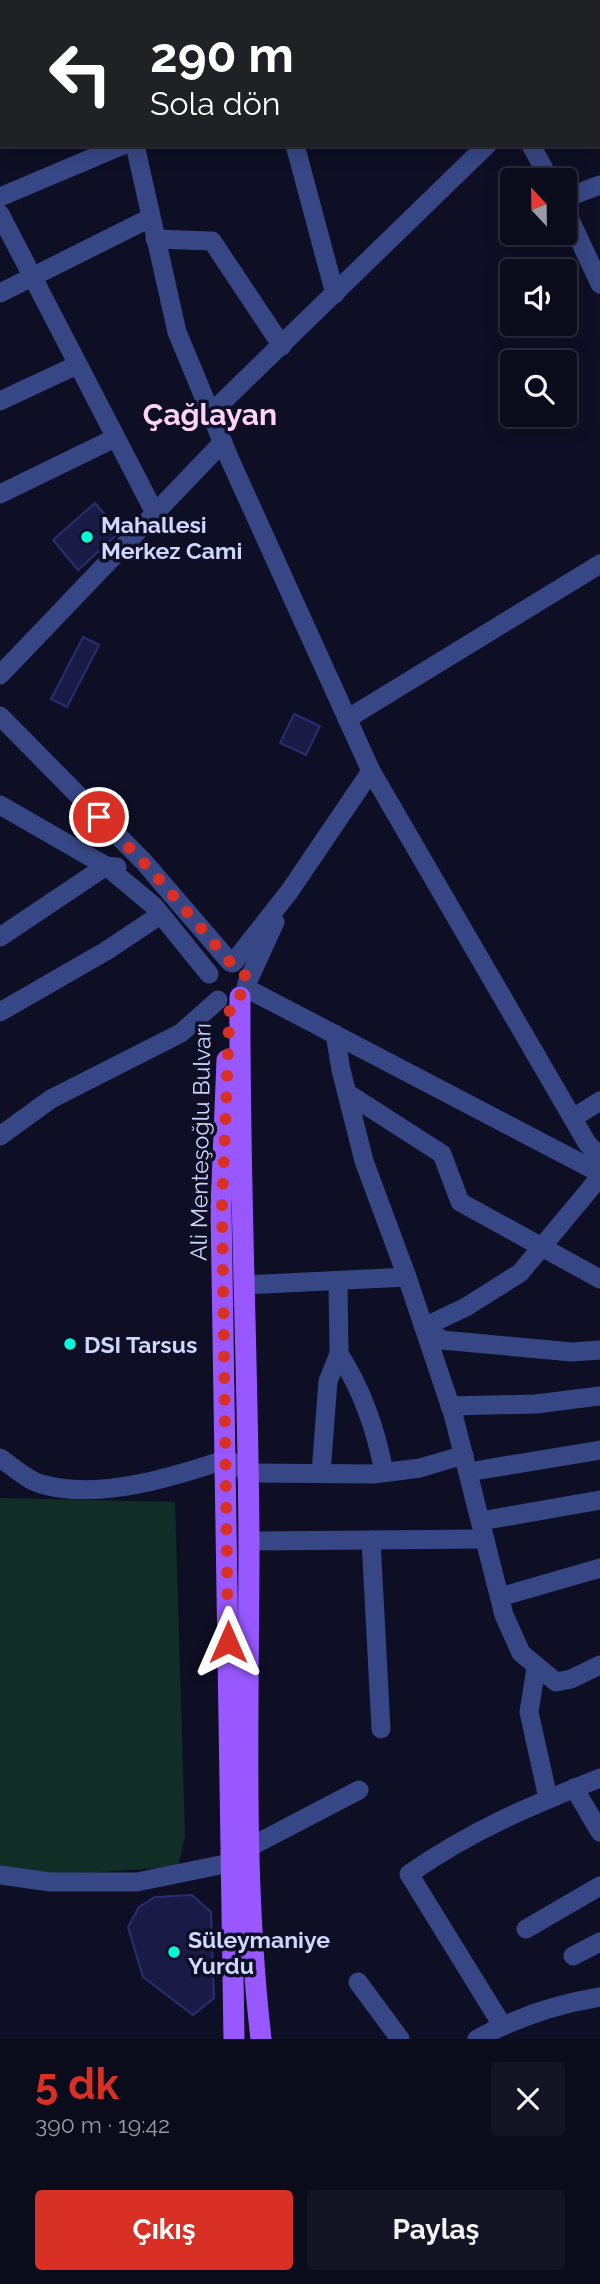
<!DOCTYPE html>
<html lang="tr">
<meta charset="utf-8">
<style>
body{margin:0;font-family:Raleway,sans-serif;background:#131424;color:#f1f3f6;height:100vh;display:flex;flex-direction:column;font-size:26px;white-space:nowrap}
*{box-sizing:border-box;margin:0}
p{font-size:23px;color:#999ba3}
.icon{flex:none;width:38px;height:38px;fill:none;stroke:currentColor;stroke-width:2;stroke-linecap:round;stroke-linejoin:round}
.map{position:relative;height:2039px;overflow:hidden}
.side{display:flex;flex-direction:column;background:#0a0b1b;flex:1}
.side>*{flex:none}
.banner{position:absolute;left:0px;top:0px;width:600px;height:147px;box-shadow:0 4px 18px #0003,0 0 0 2px #2a2b3a;background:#202124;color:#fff;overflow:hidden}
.needle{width:46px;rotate:338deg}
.tools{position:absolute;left:500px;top:168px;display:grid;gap:14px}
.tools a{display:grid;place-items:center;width:77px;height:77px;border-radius:7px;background:#0a0b1b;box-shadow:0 4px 18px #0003,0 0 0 2px #2a2b3a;font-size:35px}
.pin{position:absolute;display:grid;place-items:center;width:60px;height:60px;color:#fff;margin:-30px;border:4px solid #fff;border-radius:50%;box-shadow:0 2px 7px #0007}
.me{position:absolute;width:77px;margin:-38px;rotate:0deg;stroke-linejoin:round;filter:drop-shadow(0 0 5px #0008)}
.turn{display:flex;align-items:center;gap:24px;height:147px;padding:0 35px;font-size:32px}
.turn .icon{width:91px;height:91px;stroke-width:2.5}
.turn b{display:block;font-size:49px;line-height:60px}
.round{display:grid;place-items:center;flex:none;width:74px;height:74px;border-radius:7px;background:#131424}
.overview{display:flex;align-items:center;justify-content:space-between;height:119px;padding:0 35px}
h1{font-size:42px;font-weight:700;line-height:52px;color:#d93025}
.primary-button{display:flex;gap:14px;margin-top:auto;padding:14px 35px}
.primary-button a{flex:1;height:80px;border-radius:7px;background:#d93025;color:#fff;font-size:28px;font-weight:700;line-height:80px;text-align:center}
.primary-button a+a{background:#131424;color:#f1f3f6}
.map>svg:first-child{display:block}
.green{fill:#102e26}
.building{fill:#191b46;stroke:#2a2d72;stroke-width:2}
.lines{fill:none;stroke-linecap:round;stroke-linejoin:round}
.minor{stroke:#374785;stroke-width:19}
.major{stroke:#9958ff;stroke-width:21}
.route{stroke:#d93025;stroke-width:12;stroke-dasharray:0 21.6}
.poi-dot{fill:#00fcd9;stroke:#0e0f24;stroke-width:2.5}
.labels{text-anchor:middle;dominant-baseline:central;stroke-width:7;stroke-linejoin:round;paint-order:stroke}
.poi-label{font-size:23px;font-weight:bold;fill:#d1d6ff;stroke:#0e0f24;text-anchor:start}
.street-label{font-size:23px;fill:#d1d6ff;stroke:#0e0f24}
.district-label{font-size:30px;font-weight:bold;fill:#ffd3f9;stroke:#0e0f24}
</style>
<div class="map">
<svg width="600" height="2039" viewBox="0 0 600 2039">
<rect width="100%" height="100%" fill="#0e0f24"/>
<path class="green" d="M0,1498L175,1502L185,1836L178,1867L53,1875L0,1866Z"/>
<g class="building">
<path d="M95,503L120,532L78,570L53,540Z"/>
<path d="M83,637L99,645L67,707L51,699Z"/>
<path d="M294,714L320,726L306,755L280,743Z"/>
<path d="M192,1895L211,1912L214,1998L193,2015L143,1977L128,1927L139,1907L155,1897Z"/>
</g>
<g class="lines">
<g class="minor">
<path d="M104,0V2"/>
<path d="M451,0L452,2"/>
<path d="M27,2L30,0"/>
<path d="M236,2L240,0"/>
<path d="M474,2L478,0"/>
<path d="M0,15L2,14"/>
<path d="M598,75H600"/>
<path d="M0,103L2,102"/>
<path d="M135,145L177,332L230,460L371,771L587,1143L600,1157"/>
<path d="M295,145L335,294"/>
<path d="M531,145L550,180"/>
<path d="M0,197L123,145"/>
<path d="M565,198L600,185"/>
<path d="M565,209L600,284"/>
<path d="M0,214L155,513"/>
<path d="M155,239L212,241L282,346"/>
<path d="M0,293L150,218"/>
<path d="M0,401L77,365"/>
<path d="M211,413L487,145"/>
<path d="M0,494L115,438"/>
<path d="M0,675L223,442"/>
<path d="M0,716L144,862L230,962"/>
<path d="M347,719L600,564"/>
<path d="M0,805L106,866L154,906L209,974"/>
<path d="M0,937L106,866L117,867"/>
<path d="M233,963L289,892L371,771"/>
<path d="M247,983L275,922"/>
<path d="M246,988L600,1173"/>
<path d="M0,1012L106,951L160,915"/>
<path d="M335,1034L341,1070L364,1161L407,1277L453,1414L504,1615L521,1653L556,1682L571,1679L600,1665"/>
<path d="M347,1093L442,1154L460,1202L600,1279"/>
<path d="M573,1118L600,1101"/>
<path d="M0,1136L51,1099L181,1033L218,1000"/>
<path d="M600,1177L520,1273L466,1307L424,1327L442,1340L572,1352L600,1350"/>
<path d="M244,1285L407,1277"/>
<path d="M339,1354C363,1391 376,1430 384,1472"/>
<path d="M450,1406L536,1404L600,1396"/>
<path d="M0,1458C12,1466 27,1480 41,1484C97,1501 174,1477 227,1459L248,1473L374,1474L420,1468L464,1455"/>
<path d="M468,1472L600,1450"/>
<path d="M321,1473L328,1381L339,1354L338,1281"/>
<path d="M481,1521L600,1500"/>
<path d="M371,1540L381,1729"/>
<path d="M249,1541L485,1539"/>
<path d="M500,1597L600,1568"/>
<path d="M536,1668L529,1712L548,1798"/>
<path d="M574,1788L600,1832"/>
<path d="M248,1848L359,1790"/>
<path d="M0,1875L50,1882H137L230,1863"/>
<path d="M526,1929L600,1886"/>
<path d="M573,1956L600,1942"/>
<path d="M358,1982L400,2039"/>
<path d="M502,2025L409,1874C472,1830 530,1806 600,1778"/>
<path d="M477,2039C515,2018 557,2004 600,1997"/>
</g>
<g class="major">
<path d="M240,997C239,1179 248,1360 249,1542C249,1707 242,1874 261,2039"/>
<path d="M227,1060L221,1207L234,2039"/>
</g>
</g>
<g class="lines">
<path class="route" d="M99,817L151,870L230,962C244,967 250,979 243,993L230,1002L222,1207L228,1642"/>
</g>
<g class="poi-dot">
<circle cx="87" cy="537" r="7"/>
<circle cx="70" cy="1344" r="7"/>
<circle cx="174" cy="1952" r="7"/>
</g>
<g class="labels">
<g class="poi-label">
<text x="101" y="524">Mahallesi<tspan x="101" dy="26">Merkez Cami</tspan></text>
<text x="84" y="1344">DSI Tarsus</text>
<text x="188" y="1939">Süleymaniye<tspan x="188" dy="26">Yurdu</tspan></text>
</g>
<g class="street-label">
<text transform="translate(200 1142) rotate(-89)">Ali Menteşoğlu Bulvarı</text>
</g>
<g class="district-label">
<text x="210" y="414">Çağlayan</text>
</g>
</g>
</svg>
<div class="tools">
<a><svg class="needle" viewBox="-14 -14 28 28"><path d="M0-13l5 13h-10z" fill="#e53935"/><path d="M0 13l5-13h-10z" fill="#999ba3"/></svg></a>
<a><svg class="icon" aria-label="sound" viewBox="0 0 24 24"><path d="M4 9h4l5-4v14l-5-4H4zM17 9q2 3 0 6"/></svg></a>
<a><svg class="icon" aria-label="search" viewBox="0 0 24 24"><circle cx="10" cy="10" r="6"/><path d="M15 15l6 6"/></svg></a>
</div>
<div class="pin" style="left:99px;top:817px;background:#d93025"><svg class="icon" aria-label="arrive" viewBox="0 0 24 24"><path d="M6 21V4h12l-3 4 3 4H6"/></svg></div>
<svg class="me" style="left:228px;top:1642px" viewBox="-20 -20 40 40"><path d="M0-17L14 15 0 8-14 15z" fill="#d93025" stroke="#fff" stroke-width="4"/></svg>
<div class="banner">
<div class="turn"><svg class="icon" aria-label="left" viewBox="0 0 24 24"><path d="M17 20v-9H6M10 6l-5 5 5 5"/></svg><div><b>290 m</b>Sola dön</div></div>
</div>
</div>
<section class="side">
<div class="overview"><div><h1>5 dk</h1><p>390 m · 19:42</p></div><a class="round"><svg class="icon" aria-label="close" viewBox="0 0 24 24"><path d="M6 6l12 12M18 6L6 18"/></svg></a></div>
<div class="primary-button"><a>Çıkış</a><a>Paylaş</a></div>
</section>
